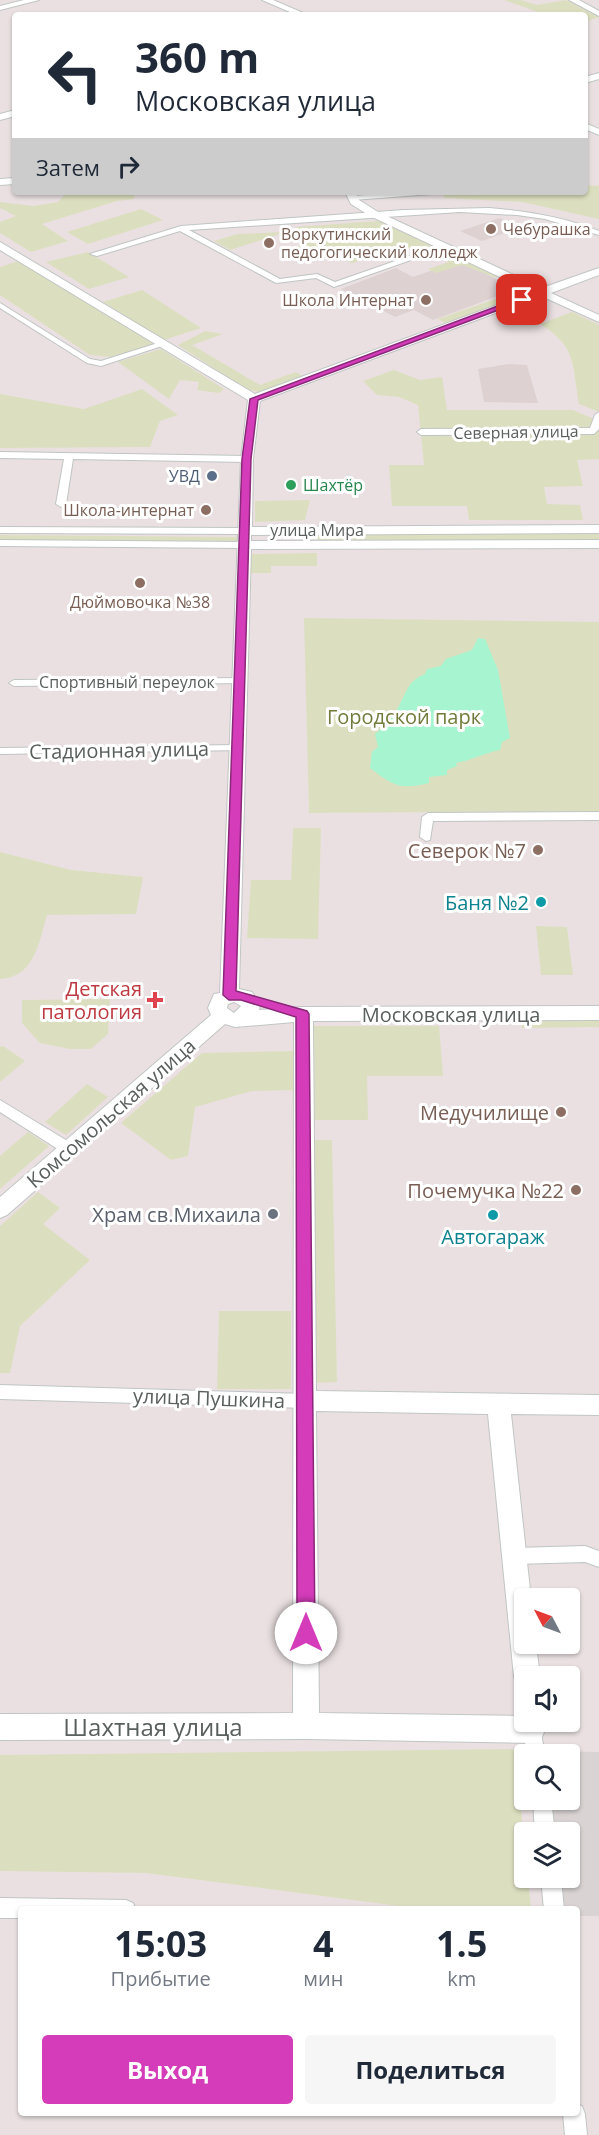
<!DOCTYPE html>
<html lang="ru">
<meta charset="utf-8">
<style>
body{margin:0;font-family:"Open Sans",sans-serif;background:#f6f6f7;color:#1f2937;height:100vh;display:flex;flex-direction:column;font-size:22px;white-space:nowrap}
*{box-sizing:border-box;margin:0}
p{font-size:20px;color:#747a83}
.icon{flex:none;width:33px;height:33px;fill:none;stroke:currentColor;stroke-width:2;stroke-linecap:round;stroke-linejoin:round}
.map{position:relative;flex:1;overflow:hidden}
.side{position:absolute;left:18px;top:1906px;width:562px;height:210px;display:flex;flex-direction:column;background:#fff;border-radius:6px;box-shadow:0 2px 4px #0004}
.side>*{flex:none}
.hud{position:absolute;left:12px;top:12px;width:576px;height:183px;border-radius:6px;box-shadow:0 2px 4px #0004;background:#fff;color:#1f2937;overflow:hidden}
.needle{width:39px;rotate:311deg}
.tools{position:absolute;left:514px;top:1588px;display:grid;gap:12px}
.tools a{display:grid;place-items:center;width:66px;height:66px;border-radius:6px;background:#fff;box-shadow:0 2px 4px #0004;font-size:30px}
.pin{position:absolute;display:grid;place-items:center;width:51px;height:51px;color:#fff;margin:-26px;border-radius:12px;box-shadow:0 3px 9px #0006}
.me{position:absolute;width:66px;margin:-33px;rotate:0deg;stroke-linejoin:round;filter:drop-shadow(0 0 4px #0008)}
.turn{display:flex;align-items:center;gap:21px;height:126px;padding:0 24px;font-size:27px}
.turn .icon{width:78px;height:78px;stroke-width:2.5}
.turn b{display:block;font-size:42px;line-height:51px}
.then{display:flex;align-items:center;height:57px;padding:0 24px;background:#0003;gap:12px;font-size:22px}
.eta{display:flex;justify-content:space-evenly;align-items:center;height:102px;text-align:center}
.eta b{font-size:36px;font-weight:700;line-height:42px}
.primary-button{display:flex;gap:12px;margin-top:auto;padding:12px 24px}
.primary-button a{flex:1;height:69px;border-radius:6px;background:#d43cba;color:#fff;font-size:24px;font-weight:700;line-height:69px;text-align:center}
.primary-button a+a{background:#f6f6f7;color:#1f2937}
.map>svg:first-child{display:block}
.industrial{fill:#d9d3d3}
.education{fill:#ddd1d2}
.green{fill:#dcdfbf}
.water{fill:#a6f5d0}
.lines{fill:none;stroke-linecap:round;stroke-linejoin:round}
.street-casing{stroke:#bfc5c3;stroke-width:2}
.secondary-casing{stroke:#c0c6c4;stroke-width:2}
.street{fill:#fff;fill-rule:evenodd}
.secondary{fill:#fff;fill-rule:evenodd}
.route{fill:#d43cba;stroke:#8a2779;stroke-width:1.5}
.education-dot{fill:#8d6e63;stroke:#fff;stroke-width:2}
.service-dot{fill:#5c6f8a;stroke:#fff;stroke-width:2}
.leisure-dot{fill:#2e9e5b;stroke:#fff;stroke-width:2}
.culture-dot{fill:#0f9aa8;stroke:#fff;stroke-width:2}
.health-dot{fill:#e0444e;stroke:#fff;stroke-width:2}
.worship-dot{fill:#6b7280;stroke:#fff;stroke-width:2}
.labels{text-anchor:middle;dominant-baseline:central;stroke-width:6;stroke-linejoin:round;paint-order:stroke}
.far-education-label{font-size:16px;fill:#785e54;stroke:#fff;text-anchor:start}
.far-street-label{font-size:16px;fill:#595f5d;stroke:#fff}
.far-service-label{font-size:16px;fill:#4e5e75;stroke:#fff;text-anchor:end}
.far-leisure-label{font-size:16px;fill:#27864d;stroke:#fff;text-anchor:start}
.park-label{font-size:20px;fill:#727b3c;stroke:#fff}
.street-label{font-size:20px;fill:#595f5d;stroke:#fff}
.education-label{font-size:20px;fill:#785e54;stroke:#fff;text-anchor:end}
.culture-label{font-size:20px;fill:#0d838f;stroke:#fff;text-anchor:end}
.health-label{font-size:20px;fill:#be3a42;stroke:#fff;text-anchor:end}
.worship-label{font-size:20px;fill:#5b616d;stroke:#fff;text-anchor:end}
.near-street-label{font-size:24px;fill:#595f5d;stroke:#fff}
</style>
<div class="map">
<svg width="599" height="2135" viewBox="0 0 599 2135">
<rect width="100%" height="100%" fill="#eae0e1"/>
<path class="industrial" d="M546,1751L599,1752V1916H578V1910L562,1909L559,1878H570V1833H554L551,1800H570V1755H547Z"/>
<g class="education">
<path d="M500,218L521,227L482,241L460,231Z"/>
<path d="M459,261L517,289L433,320L414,310L395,317L341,289L396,268L413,277Z"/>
<path d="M509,364L527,365L538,403L484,402L478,369Z"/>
</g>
<g class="green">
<path d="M504,0H521L537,5L566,0L599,17L585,22V15H547Z"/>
<path d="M585,185L599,186V219L522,202L445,198L441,192H585Z"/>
<path d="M67,192H135L134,199L117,201L42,224L68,241L31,252L0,233V222L16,216L0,208V202L33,206L58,202Z"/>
<path d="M141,209L163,220L88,244L67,232Z"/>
<path d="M378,221L435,246L392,250L352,263L334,254L287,250L316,240L295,227Z"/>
<path d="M286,232L230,250L214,241L237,234Z"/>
<path d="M446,251L498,276L494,277L462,265L436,273L428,269L449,262L436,255Z"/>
<path d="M88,252L129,277L89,289L46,262Z"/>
<path d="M21,260L155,343L111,357L90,355L0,295V267Z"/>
<path d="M505,278L533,292L445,323L438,319L519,291L502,279Z"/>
<path d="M142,290L201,328L164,340L103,302Z"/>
<path d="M572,312L599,325V412L579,404C572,365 577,346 540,324Z"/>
<path d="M205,331L223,334L192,345L260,385L296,372L304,377L259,392L246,389L178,345Z"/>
<path d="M161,349L224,389L219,393L197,390L199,382L180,380L169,399L118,362Z"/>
<path d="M394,370L420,380L442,377L447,410H573L599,421V459L577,460L583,486L544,487L547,504L580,505L583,520H469L467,506H392L389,465H424L418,405L399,397L377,395L363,381Z"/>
<path d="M142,389L178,415L160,421L150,447L0,448V394L84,409Z"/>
<path d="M310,500L305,520L255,522V501Z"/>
<path d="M317,533H599V541H318Z"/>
<path d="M0,535L238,537V543L0,542Z"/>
<path d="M317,553V566H271V573H249L250,554Z"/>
<path d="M304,618L599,622V811L309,813Z"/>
<path d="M293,828H321L318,939L247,938L251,880H291Z"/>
<path d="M0,852L71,870L143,877L136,914L47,915C39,942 35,977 0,979Z"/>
<path d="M536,926L567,927L573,975H541Z"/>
<path d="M110,999L108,1034L91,1049H70L40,1043L22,1023V1000Z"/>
<path d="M599,1017V1027L522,1028L521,1018Z"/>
<path d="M314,1026H439L443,1076H367L368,1120H315Z"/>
<path d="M3,1046L25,1061L0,1082V1047Z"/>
<path d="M294,1051L296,1090L252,1091L195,1107L188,1156L171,1160L121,1123L202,1053Z"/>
<path d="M87,1084L108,1097L66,1135L45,1122Z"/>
<path d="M28,1132L49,1146L0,1189V1156Z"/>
<path d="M310,1140H332L337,1382L313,1383Z"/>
<path d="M38,1192L60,1208L43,1224L90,1260L20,1326L10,1373H0V1226Z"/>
<path d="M219,1311H291V1389H217Z"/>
<path d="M515,1749L525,1850V1878H528L531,1909H422L146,1873L0,1871V1755Z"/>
</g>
<path class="water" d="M478,638L485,639L498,670L510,738L502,742L500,750C484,753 472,760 456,763L457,766L447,770V775L429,777V783C399,790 394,786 370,768L372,752L378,747L375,734L385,726C386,718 392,717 396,711C406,696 406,681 425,674L427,669L441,666L446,659L472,650Z"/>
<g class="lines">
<g class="street-casing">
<g id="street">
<path d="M404,192H435L432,194L353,200L349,198L353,196Z"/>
<path d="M489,208C527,211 563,217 599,231V235L545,219L517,215L460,212L189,230L280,279L317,274L335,282L441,245L448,247L334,287L316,278L276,283L180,231L97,256L90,254L181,226L404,210Z"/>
<path d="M0,303L90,359L101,361L161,342L168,344L101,366L87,363L0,308Z"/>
<path d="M599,412V429L594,434L421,435L417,432L421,429L590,428L595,415Z"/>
<path d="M0,452L247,456L251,459L247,462L73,459L66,504L61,507L56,504L64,459L0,458Z"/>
<path d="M0,527L245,528L250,531L245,534L0,533Z"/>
<path d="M0,540L244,542L249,545L244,548L0,546Z"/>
<path d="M240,678L244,679V683L14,686L9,683L14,680Z"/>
<path d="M238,745L244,748L242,750L0,754V748Z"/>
<path d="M599,812V820L433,821L430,840L426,841L420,837L422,817L428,813Z"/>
<path d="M0,1100L74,1145L76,1149L74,1153H64L0,1112Z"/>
<path d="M0,1385L306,1394L312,1396L314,1401L312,1406L306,1408L0,1399Z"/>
<path d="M585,1546L599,1551V1567L585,1562L515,1564L509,1562L506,1556L509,1550L515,1548Z"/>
<path d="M529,1722L539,1723L545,1755H527L523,1730L525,1723Z"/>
<path d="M533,1800H551L555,1833H535Z"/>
<path d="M541,1878H561L564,1910H544Z"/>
<path d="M0,1898L126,1900L133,1903L136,1910H21V1918H0Z"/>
<path d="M578,2105L582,2106L585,2114L587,2135H565L563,2114H578Z"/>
</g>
</g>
<g class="secondary-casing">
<g id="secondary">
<path d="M24,0H39L0,10V6Z"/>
<path d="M262,0H273L308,15H297Z"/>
<path d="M569,0H579L599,11V16Z"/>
<path d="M599,73V79L585,83V77Z"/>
<path d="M15,110V116L0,120V114Z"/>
<path d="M585,123L599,129V135L585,129Z"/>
<path d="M15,178V184L0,185V179Z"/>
<path d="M345,192H355L359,200L378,212L542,288L599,268V275L551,293L599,315V322L541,296L260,401L253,459L252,527L599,525V533L251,535V541L599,540V548L251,549L239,989L252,992L260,1005L259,1010L303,1007L599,1006V1020L313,1021L316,1391L599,1395V1415L511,1414L531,1599H525V1644H536L540,1677H525V1689L518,1686L514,1677L488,1414L316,1411L319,1713L520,1716L525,1711V1722H544L545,1730L541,1739L532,1743L306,1739L0,1740V1714L293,1713L294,1022L235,1027L225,1024L7,1215L0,1218V1197L211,1015L208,1008L214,994L220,993L241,459L248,400L0,250V242L255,394L532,292L370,216L351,204ZM234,1002L241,1006L234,1013L227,1008L228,1004Z"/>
</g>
</g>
<use href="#street" class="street"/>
<use href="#secondary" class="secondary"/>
</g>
<path class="route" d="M519,298L525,300L258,400L251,459L236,991L307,1011L309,1014L315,1633L312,1639L306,1642L299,1639L297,1633L296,1017L241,1000H229L223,995L242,459L250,399Z"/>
<g class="education-dot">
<circle cx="491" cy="229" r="6"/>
<circle cx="269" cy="243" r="6"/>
<circle cx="426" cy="300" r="6"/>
<circle cx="206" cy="510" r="6"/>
<circle cx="140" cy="583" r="6"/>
<circle cx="538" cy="850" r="6"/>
<circle cx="561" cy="1112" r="6"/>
<circle cx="576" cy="1190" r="6"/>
</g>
<circle class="service-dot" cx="212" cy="476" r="6"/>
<circle class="leisure-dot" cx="291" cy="485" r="6"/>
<g class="culture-dot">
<circle cx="541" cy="902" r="6"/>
<circle cx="493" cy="1215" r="6"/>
</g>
<path class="health-dot" d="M152 991h6v6h6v6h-6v6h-6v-6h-6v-6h6z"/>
<circle class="worship-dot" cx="273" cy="1214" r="6"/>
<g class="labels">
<g class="far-education-label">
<text x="503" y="229">Чебурашка</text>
<text x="281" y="234">Воркутинский<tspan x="281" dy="18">педогогический колледж</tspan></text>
<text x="414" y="300" text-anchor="end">Школа Интернат</text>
<text x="194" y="510" text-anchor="end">Школа-интернат</text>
<text x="140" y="602" text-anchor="middle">Дюймовочка №38</text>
</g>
<g class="far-street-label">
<text transform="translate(516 432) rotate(-1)">Северная улица</text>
<text x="317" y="530">улица Мира</text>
<text x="127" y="682">Спортивный переулок</text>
</g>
<g class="far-service-label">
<text x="200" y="476">УВД</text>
</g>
<g class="far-leisure-label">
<text x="303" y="485">Шахтёр</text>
</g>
<g class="park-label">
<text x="404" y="716">Городской парк</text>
</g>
<g class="street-label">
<text transform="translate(119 750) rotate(-1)">Стадионная улица</text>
<text x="451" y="1014">Московская улица</text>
<text transform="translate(111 1113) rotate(-41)">Комсомольская улица</text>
<text transform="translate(209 1398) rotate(2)">улица Пушкина</text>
</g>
<g class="education-label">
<text x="526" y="850">Северок №7</text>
<text x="549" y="1112">Медучилище</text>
<text x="564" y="1190">Почемучка №22</text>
</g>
<g class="culture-label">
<text x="529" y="902">Баня №2</text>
<text x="493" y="1236" text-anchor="middle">Автогараж</text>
</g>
<g class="health-label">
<text x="142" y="988">Детская<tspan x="142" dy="23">патология</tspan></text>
</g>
<g class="worship-label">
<text x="261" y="1214">Храм св.Михаила</text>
</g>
<g class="near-street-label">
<text x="153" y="1726">Шахтная улица</text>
</g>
</g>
</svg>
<div class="tools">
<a><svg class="needle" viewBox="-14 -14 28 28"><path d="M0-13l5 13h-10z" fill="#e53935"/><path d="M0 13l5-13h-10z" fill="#747a83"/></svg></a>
<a><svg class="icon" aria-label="sound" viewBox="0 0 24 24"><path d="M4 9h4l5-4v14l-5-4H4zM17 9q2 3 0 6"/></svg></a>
<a><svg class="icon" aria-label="search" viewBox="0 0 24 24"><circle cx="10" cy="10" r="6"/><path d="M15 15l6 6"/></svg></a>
<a><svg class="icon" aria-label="layers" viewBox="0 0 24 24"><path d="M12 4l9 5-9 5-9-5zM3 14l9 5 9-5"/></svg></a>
</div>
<div class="pin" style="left:522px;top:300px;background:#d93025"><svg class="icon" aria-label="arrive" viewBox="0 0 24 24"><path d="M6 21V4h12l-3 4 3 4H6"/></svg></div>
<svg class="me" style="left:306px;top:1633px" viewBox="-20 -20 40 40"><circle r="19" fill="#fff"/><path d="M0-13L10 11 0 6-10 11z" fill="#d43cba"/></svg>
<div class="hud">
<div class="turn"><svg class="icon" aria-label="left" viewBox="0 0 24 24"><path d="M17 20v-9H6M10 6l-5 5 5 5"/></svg><div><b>360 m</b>Московская улица</div></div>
<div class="then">Затем<svg class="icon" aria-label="right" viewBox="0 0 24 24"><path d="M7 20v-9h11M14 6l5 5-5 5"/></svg></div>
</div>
<section class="side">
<div class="eta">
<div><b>15:03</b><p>Прибытие</p></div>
<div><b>4</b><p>мин</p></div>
<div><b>1.5</b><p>km</p></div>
</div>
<div class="primary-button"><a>Выход</a><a>Поделиться</a></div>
</section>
</div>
